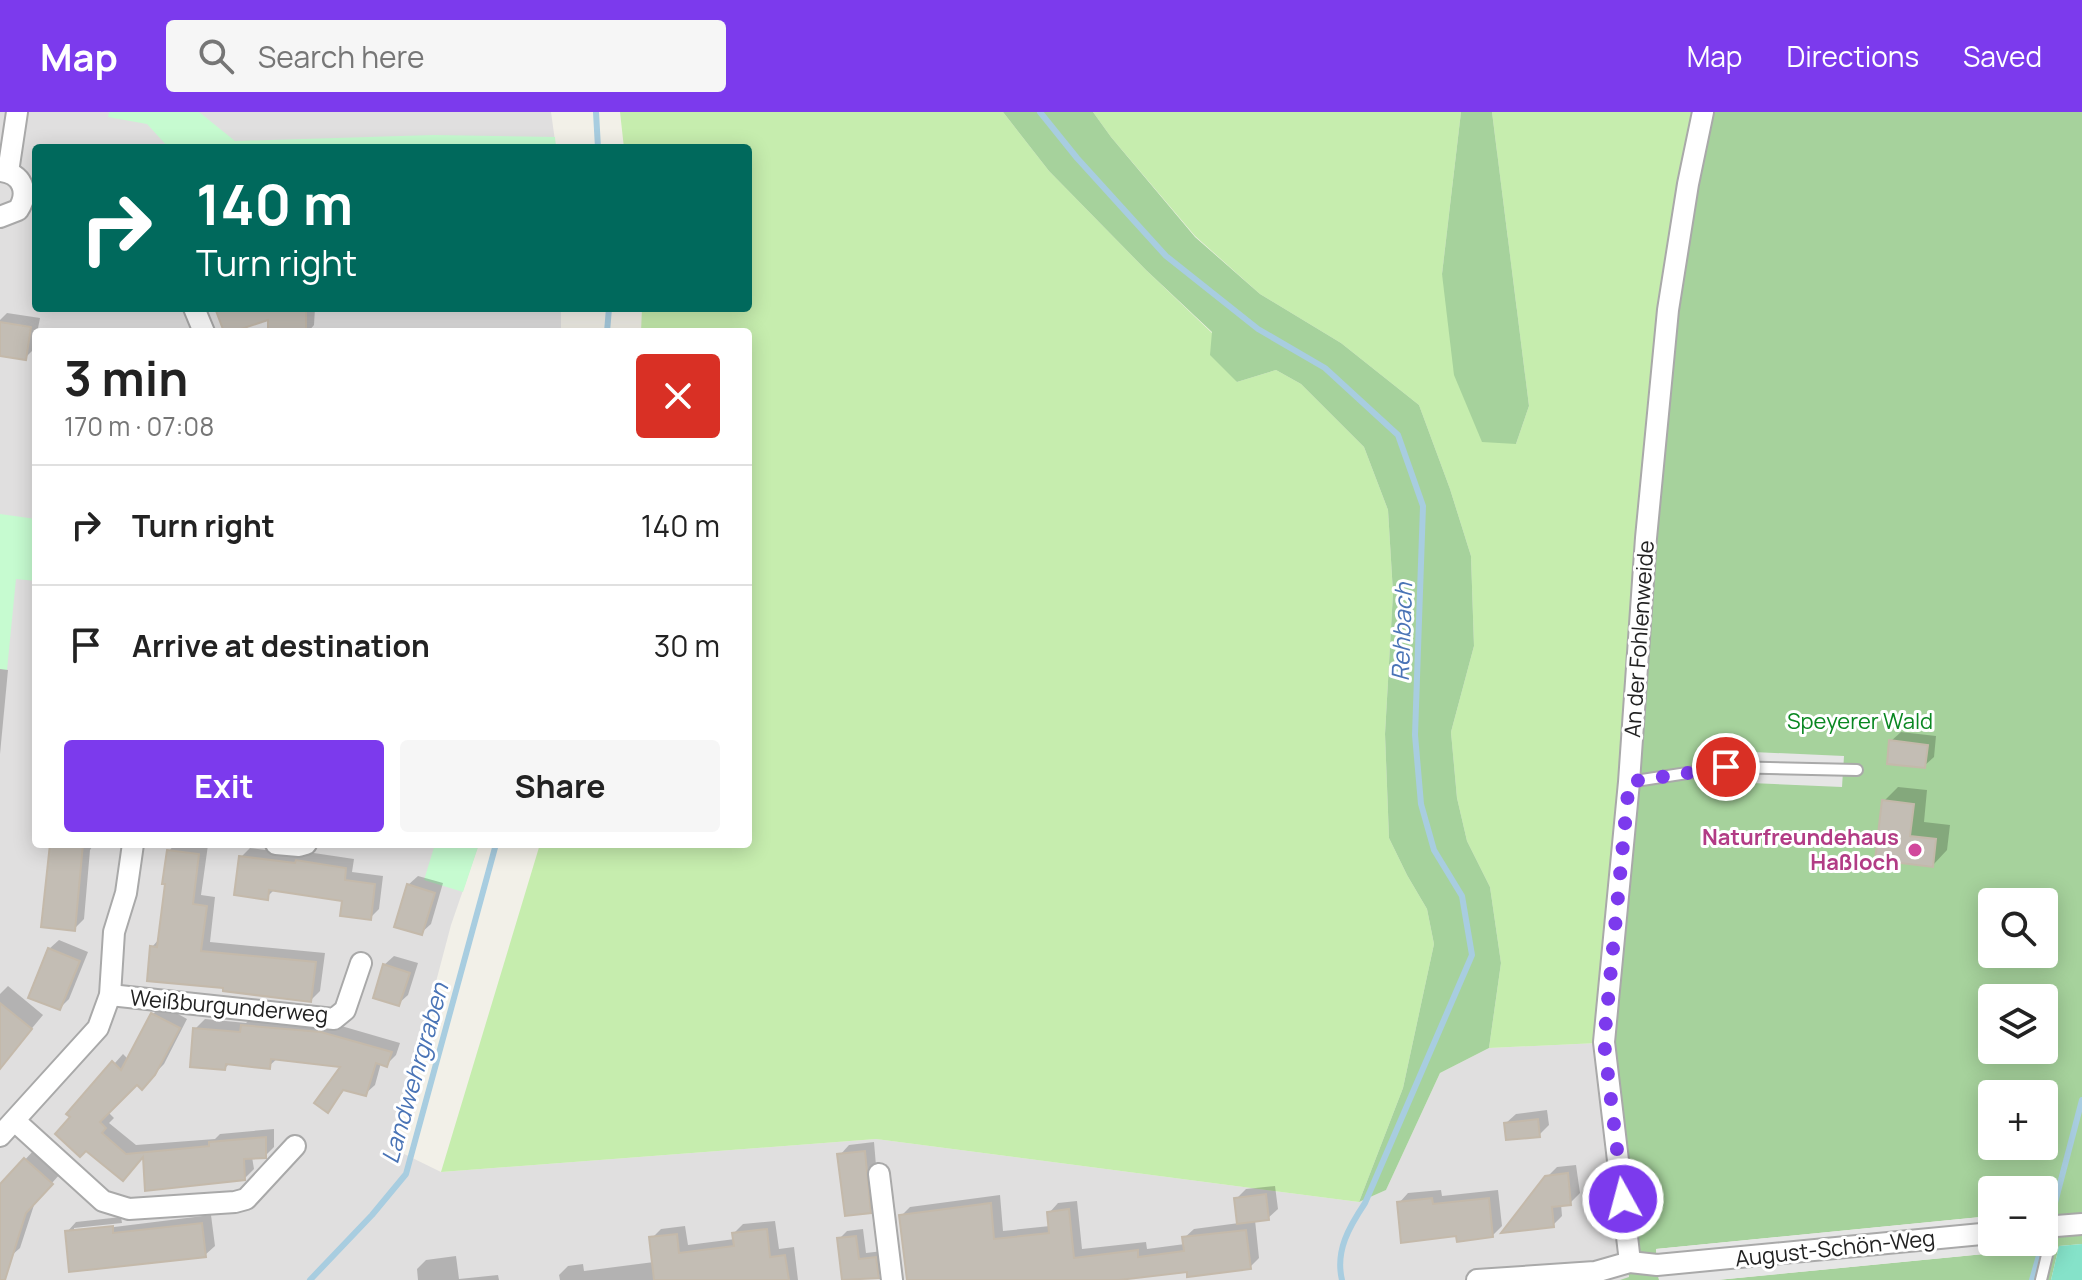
<!DOCTYPE html>
<meta charset="utf-8">
<style>
body{margin:0;font-family:Manrope,sans-serif;background:#f6f6f6;color:#222;height:100vh;display:flex;flex-direction:column;font-size:30px;white-space:nowrap}
*{box-sizing:border-box;margin:0}
p{font-size:26px;color:#767676}
.icon{flex:none;width:44px;height:44px;fill:none;stroke:currentColor;stroke-width:2;stroke-linecap:round;stroke-linejoin:round}
.map{position:relative;flex:1;overflow:hidden}
.panel{position:absolute;left:32px;top:216px;width:720px;height:520px;display:flex;flex-direction:column;background:#fff;border-radius:8px;box-shadow:0 4px 20px #0003}
.panel>*{flex:none}
.guide{position:absolute;left:32px;top:32px;width:720px;height:168px;border-radius:8px;box-shadow:0 4px 20px #0003;background:#00695c;color:#fff;overflow:hidden}
.controls{position:absolute;left:1978px;top:776px;display:grid;gap:16px}
.controls a{display:grid;place-items:center;width:80px;height:80px;border-radius:8px;background:#fff;box-shadow:0 4px 20px #0003;font-size:40px}
.pin{position:absolute;display:grid;place-items:center;width:68px;height:68px;color:#fff;margin:-34px;border:4px solid #fff;border-radius:50%;box-shadow:0 2px 8px #0007}
.me{position:absolute;width:88px;margin:-44px;rotate:353deg;stroke-linejoin:round;filter:drop-shadow(0 0 6px #0008)}
.turn{display:flex;align-items:center;gap:28px;height:168px;padding:0 32px;font-size:36px}
.turn .icon{width:104px;height:104px;stroke-width:2.5}
.turn b{display:block;font-size:56px;line-height:68px}
.round{display:grid;place-items:center;flex:none;width:84px;height:84px;border-radius:8px;background:#f6f6f6}
.overview{display:flex;align-items:center;justify-content:space-between;height:136px;padding:0 32px}
h1{font-size:48px;font-weight:700;line-height:60px}
.primary-button{display:flex;gap:16px;margin-top:auto;padding:16px 32px}
.primary-button a{flex:1;height:92px;border-radius:8px;background:#7c3aed;color:#fff;font-size:32px;font-weight:700;line-height:92px;text-align:center}
.primary-button a+a{background:#f6f6f6;color:#222}
ul{padding:0;list-style:none}
li{display:flex;align-items:center;gap:24px;height:120px;padding:0 32px;border-top:2px solid #e0e0e0}
li div{flex:1}
li b{display:block;font-size:30px}
li em{font-style:normal}
header{display:flex;align-items:center;gap:48px;box-sizing:border-box;height:112px;padding:0 40px;background:#7c3aed;color:#fff}
header strong{font-size:38px}
nav{display:flex;gap:44px;margin-inline-start:auto;font-size:28px}
.search{width:560px;height:72px;background:#f6f6f6;display:flex;align-items:center;gap:20px;box-sizing:border-box;padding:0 28px;border-radius:8px;color:#767676;font-size:30px}
.map>svg:first-child{display:block}
.residential{fill:#e0dfdf}
.grass{fill:#c6edae}
.forest{fill:#a6d29c;fill-rule:evenodd}
.park{fill:#c6fbd0}
.pitch{fill:#85e2c9}
.parking{fill:#e6e6e6}
.shadow{fill:#0003}
.lines{fill:none;stroke-linecap:round;stroke-linejoin:round}
.stream{stroke:#a8cde0;stroke-width:6}
.building{fill:#c3bdb4;stroke:#c4b9aa;stroke-width:2}
.lane-casing{stroke:#a9a9a9;stroke-width:14}
.street-casing{stroke:#a9a9a9;stroke-width:24}
.lane{stroke:#fff;stroke-width:10}
.street{stroke:#fff;stroke-width:20}
.route{stroke:#7c3aed;stroke-width:14;stroke-dasharray:0 25.2}
.hotel-dot{fill:#d1479c;stroke:#fff;stroke-width:3}
.labels{text-anchor:middle;dominant-baseline:central;stroke-width:6;stroke-linejoin:round;paint-order:stroke}
.street-label{font-size:22px;fill:#222;stroke:#fff}
.park-label{font-size:22px;fill:#098721;stroke:#fff}
.hotel-label{font-size:22px;font-weight:bold;fill:#b23c85;stroke:#fff;text-anchor:end}
.water-label{font-size:24px;font-style:italic;fill:#4a74b6;stroke:#fff}
</style>
<header>
<strong>Map</strong>
<div class="search"><svg class="icon" aria-label="search" viewBox="0 0 24 24"><circle cx="10" cy="10" r="6"/><path d="M15 15l6 6"/></svg>Search here</div>
<nav><a>Map</a><a>Directions</a><a>Saved</a></nav>
</header>
<div class="map">
<svg width="2082" height="1168" viewBox="0 0 2082 1168">
<rect width="100%" height="100%" fill="#f2f0e8"/>
<path class="residential" d="M0,0H551L556,36H36V196H561V220H36V732H479L451,813L392,1036L441,1060L876,1027L1359,1090L1386,1078L1440,961L1489,936L1598,931L1629,1166L1620,1168H0Z"/>
<g class="grass">
<path d="M620,0H1003L1049,59L1146,158L1212,221L1237,270L1276,258L1301,272L1364,335L1388,398L1393,481L1385,622L1389,726L1407,763L1427,797L1434,832L1403,976L1359,1090L876,1027L441,1060L540,732H748V220H641L642,196H748V36H624Z"/>
<path d="M1093,0H1461L1442,162L1516,332L1529,294L1492,0H1709L1598,931L1489,936L1501,851L1490,775L1467,729L1457,686L1451,620L1474,534L1471,444L1450,377L1419,293L1341,231L1260,182L1195,124L1111,25Z"/>
</g>
<g class="forest">
<path d="M1003,0H1093L1111,25L1195,125L1260,182L1341,231L1419,293L1450,377L1471,444L1474,534L1451,620L1457,686L1467,729L1490,775L1501,851L1489,936L1440,961L1386,1078L1359,1090L1403,976L1434,832L1427,797L1407,763L1389,726L1385,622L1393,481L1388,398L1364,335L1301,272L1276,258L1237,270L1210,243L1212,220L1146,158L1049,59Z"/>
<path d="M1461,0H1492L1529,294L1516,332L1482,330L1454,263L1442,162Z"/>
<path d="M1709,0H2082V1132L2059,1134L2051,1168H1717L1994,1141L1993,1130H2044V1078H1992V1112L1991,1104L1656,1137L1659,1168H1620L1629,1165L1598,931L1656,366L1681,172ZM1992,790H2044V842H1992ZM1992,886H2044V938H1992ZM1992,982H2044V1034H1992Z"/>
</g>
<g class="park">
<path d="M109,0H199L235,29L434,23L555,25L556,36H169L147,12L108,5Z"/>
<path d="M0,402L36,407V469L16,467L7,558L0,557Z"/>
<path d="M435,732H479L463,780L424,768Z"/>
</g>
<path class="pitch" d="M2082,1132V1168H2051L2059,1134Z"/>
<g class="parking">
<path d="M1731,639L1844,644L1842,675L1728,670Z"/>
<path d="M1991,1104L1992,1112L1657,1149L1656,1137Z"/>
<path d="M1993,1130L1995,1141L1717,1168H1659L1657,1160Z"/>
</g>
<g class="shadow">
<path d="M217,196H315L314,213L308,220H270V205Z"/>
<path d="M7,201L40,206L34,237L25,246L0,242V208Z"/>
<path d="M0,557L8,558L0,642Z"/>
<path d="M1901,620L1936,624L1934,645L1924,654L1891,629Z"/>
<path d="M1898,675L1927,678L1924,710L1950,713L1947,738L1933,753L1877,747L1884,689Z"/>
<path d="M50,732H94L90,738L84,807L75,816Z"/>
<path d="M175,732L208,733L201,783L215,785L210,830L325,841L320,879L311,888L225,875L152,835L160,826L169,739Z"/>
<path d="M250,736L304,743L307,740L354,747L352,760L383,764L379,797L370,806L345,787L275,777L267,785L241,745Z"/>
<path d="M418,764L443,771L431,812L421,821L408,773Z"/>
<path d="M59,828L88,840L69,887L60,896L49,837Z"/>
<path d="M394,844L418,851L408,883L398,892L384,853Z"/>
<path d="M8,874L43,903L8,945L0,941V882Z"/>
<path d="M162,893L187,907L164,952L142,975L137,970L108,1000L114,1006L109,1011L136,1033L215,1027L220,1022L274,1017V1035L265,1044L252,1045L254,1057L245,1066L144,1042L132,1058L69,1002L123,942L129,948L153,902Z"/>
<path d="M252,905L331,911L400,931L396,943L387,952L381,951L375,973L365,982L346,976L328,998L344,953L278,946L269,954L230,951L225,956L195,917L205,907L246,911Z"/>
<path d="M1547,998L1549,1013L1539,1023L1506,1011L1516,1002Z"/>
<path d="M874,1030L879,1089L870,1099L840,1043L849,1033Z"/>
<path d="M34,1038L60,1062L35,1090L20,1136L11,1144L0,1141V1075Z"/>
<path d="M1576,1053L1580,1081L1570,1091L1561,1092L1562,1104L1553,1113L1547,1065L1557,1055Z"/>
<path d="M1275,1074L1278,1097L1268,1106L1255,1108L1259,1146L1250,1155L1188,1158L1112,1168H909L901,1104L910,1095L1000,1083L1003,1119L1050,1114L1049,1101L1058,1091L1077,1089L1082,1137L1146,1130L1147,1137L1185,1132L1184,1126L1194,1117L1239,1111L1236,1087L1246,1077Z"/>
<path d="M1441,1078L1442,1084L1498,1078L1502,1114L1492,1124L1458,1122L1399,1091L1408,1081Z"/>
<path d="M211,1103L215,1134L205,1143L67,1120L76,1110L121,1105L122,1111L74,1116V1120Z"/>
<path d="M775,1109L779,1137L794,1135L798,1168H560L559,1163L568,1154L583,1152L584,1159L654,1150L652,1126L661,1117L685,1114L688,1133L735,1127L734,1121L743,1112Z"/>
<path d="M863,1117L866,1141L883,1139L885,1156L878,1164L844,1168L839,1127L847,1119Z"/>
<path d="M456,1144L459,1167L498,1163L499,1168H418L417,1157L426,1148Z"/>
</g>
<g class="lines">
<g class="stream">
<path d="M596,0L598,36"/>
<path d="M1040,0L1077,46L1166,144L1258,217L1325,256L1398,323L1423,394L1415,623L1421,692L1434,738L1462,784L1472,843L1365,1091C1349,1115 1335,1139 1342,1168"/>
<path d="M607,220L609,196"/>
<path d="M2051,1106L2082,988"/>
<path d="M310,1168L372,1103L406,1062L496,732"/>
<path d="M2032,1168L2042,1133"/>
</g>
</g>
<g class="building">
<path d="M215,196H306V220H268V208L232,220H224Z"/>
<path d="M0,210L31,215L26,248L0,244Z"/>
<path d="M1889,628L1928,633L1925,656L1887,652Z"/>
<path d="M1882,688L1914,692L1910,724L1936,727L1933,755L1875,748Z"/>
<path d="M50,732H83L75,819L41,815Z"/>
<path d="M167,738L199,742L193,792L207,794L201,839L316,850L311,890L223,879V876L147,869L150,834L157,835L165,772H162Z"/>
<path d="M239,744L295,751L296,748L346,756L345,768L375,772L371,808L340,804L342,789L269,778L268,788L234,783Z"/>
<path d="M407,772L435,781L422,823L394,815Z"/>
<path d="M48,836L80,849L60,898L28,886Z"/>
<path d="M383,852L410,861L399,894L373,886Z"/>
<path d="M0,891L32,917L0,957Z"/>
<path d="M151,901L180,916L155,963L142,978L137,973L100,1010L106,1016L102,1021L126,1042L209,1034V1030L266,1025V1046L244,1047L245,1068L145,1079L143,1045L123,1069L86,1039L80,1045L55,1022L70,1005L66,1002L112,949L121,958Z"/>
<path d="M241,913L321,920L392,940L387,955L376,951L366,984L343,978L328,1001L314,991L340,955L271,947L270,957L226,952L225,958L190,955L193,916L240,920Z"/>
<path d="M1538,1007L1540,1025L1506,1028L1504,1011Z"/>
<path d="M865,1039L871,1101L845,1104L837,1042Z"/>
<path d="M24,1046L53,1072L26,1101L5,1168H0V1072Z"/>
<path d="M1568,1061L1571,1093L1552,1095L1554,1115L1501,1121L1545,1064Z"/>
<path d="M1266,1082L1269,1108L1237,1112L1234,1086Z"/>
<path d="M1432,1086L1433,1092L1489,1086L1493,1125L1457,1130L1456,1124L1401,1131L1397,1090Z"/>
<path d="M991,1091L994,1127L1049,1121L1047,1100L1069,1097L1074,1146L1138,1138V1145L1184,1139L1182,1125L1246,1118L1251,1157L1187,1165V1160L1119,1168H907L899,1103Z"/>
<path d="M202,1111L206,1145L69,1160L65,1119L113,1114V1121Z"/>
<path d="M767,1117L770,1145L785,1143L789,1168H654L649,1125L677,1122L679,1141L734,1134L732,1121Z"/>
<path d="M856,1124L859,1147L876,1145L879,1166L842,1168L837,1126Z"/>
</g>
<g class="lines">
<g class="lane-casing">
<g id="lane">
<path d="M1629,670L1726,655L1857,658"/>
<path d="M2041,1168L2054,1114"/>
</g>
</g>
<g class="street-casing">
<g id="street">
<path d="M0,59C22,61 30,80 18,98L0,105"/>
<path d="M8,60L17,0"/>
<path d="M194,196L204,220"/>
<path d="M276,732L299,734L306,732"/>
<path d="M110,883L334,907L345,898L361,851"/>
<path d="M16,1010L103,1089L129,1097L235,1090L246,1087L295,1034"/>
<path d="M0,1024L98,916L110,883L114,820L126,781L133,732"/>
<path d="M879,1062L892,1168"/>
<path d="M2044,1115L2082,1112"/>
<path d="M1630,1150L1604,930L1629,670L1646,426L1668,198L1688,72L1703,0"/>
<path d="M1477,1168L1595,1160L1630,1150L1657,1153L1992,1121"/>
</g>
</g>
<use href="#lane" class="lane"/>
<use href="#street" class="street"/>
</g>
<g class="lines">
<path class="route" d="M1623,1087L1604,930L1629,670L1726,655"/>
</g>
<circle class="hotel-dot" cx="1915" cy="738" r="8"/>
<g class="labels">
<g class="street-label">
<text transform="translate(1639 527) rotate(-86)">An der Fohlenweide</text>
<text transform="translate(229 894) rotate(5)">Weißburgunderweg</text>
<text transform="translate(1835 1136) rotate(-6)">August-Schön-Weg</text>
</g>
<g class="park-label">
<text x="1860" y="609">Speyerer Wald</text>
</g>
<g class="hotel-label">
<text x="1899" y="725">Naturfreundehaus<tspan x="1899" dy="25">Haßloch</tspan></text>
</g>
<g class="water-label">
<text transform="translate(1401 520) rotate(-88)">Rehbach</text>
<text transform="translate(414 961) rotate(-74)">Landwehrgraben</text>
</g>
</g>
</svg>
<div class="controls">
<a><svg class="icon" aria-label="search" viewBox="0 0 24 24"><circle cx="10" cy="10" r="6"/><path d="M15 15l6 6"/></svg></a>
<a><svg class="icon" aria-label="layers" viewBox="0 0 24 24"><path d="M12 4l9 5-9 5-9-5zM3 14l9 5 9-5"/></svg></a>
<a>+</a>
<a>−</a>
</div>
<div class="pin" style="left:1726px;top:655px;background:#d93025"><svg class="icon" aria-label="arrive" viewBox="0 0 24 24"><path d="M6 21V4h12l-3 4 3 4H6"/></svg></div>
<svg class="me" style="left:1623px;top:1087px" viewBox="-20 -20 40 40"><circle r="17" fill="#7c3aed" stroke="#fff" stroke-width="3"/><path d="M0-11L8 9 0 5-8 9z" fill="#fff"/></svg>
<div class="guide">
<div class="turn"><svg class="icon" aria-label="right" viewBox="0 0 24 24"><path d="M7 20v-9h11M14 6l5 5-5 5"/></svg><div><b>140 m</b>Turn right</div></div>
</div>
<section class="panel">
<div class="overview"><div><h1>3 min</h1><p>170 m · 07:08</p></div><a class="round" style="background:#d93025;color:#fff"><svg class="icon" aria-label="close" viewBox="0 0 24 24"><path d="M6 6l12 12M18 6L6 18"/></svg></a></div>
<ul>
<li><svg class="icon" aria-label="right" viewBox="0 0 24 24"><path d="M7 20v-9h11M14 6l5 5-5 5"/></svg><div><b>Turn right</b></div><em>140 m</em></li>
<li><svg class="icon" aria-label="arrive" viewBox="0 0 24 24"><path d="M6 21V4h12l-3 4 3 4H6"/></svg><div><b>Arrive at destination</b></div><em>30 m</em></li>
</ul>
<div class="primary-button"><a>Exit</a><a>Share</a></div>
</section>
</div>
